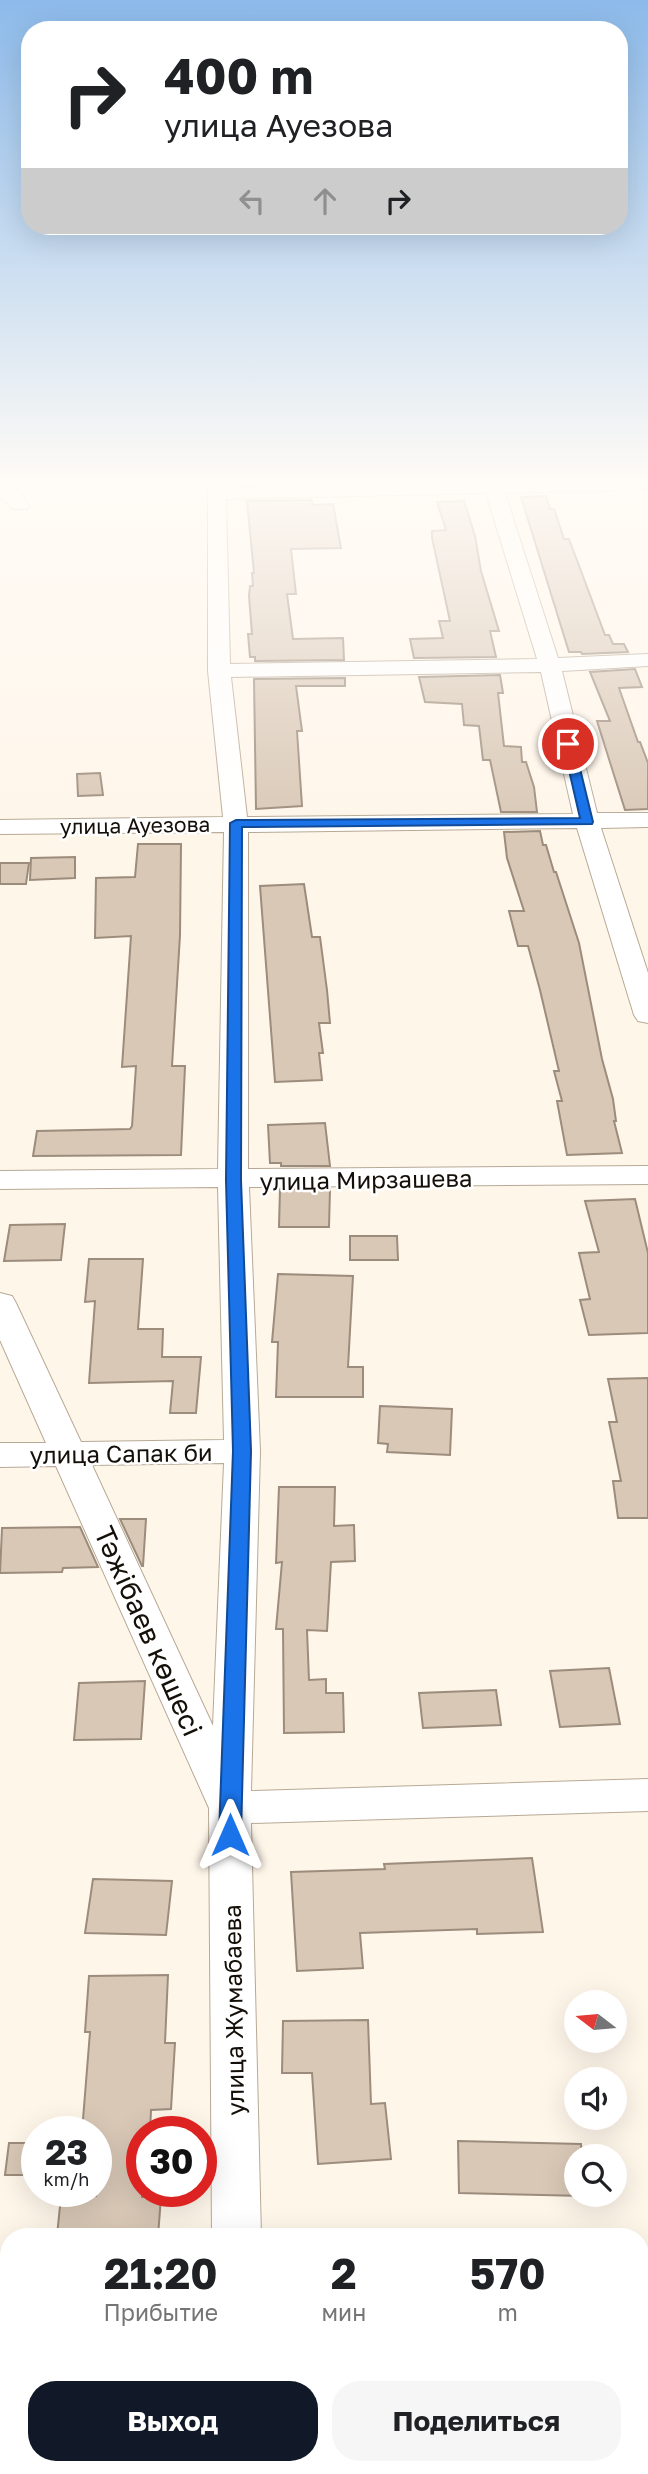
<!DOCTYPE html>
<html lang="ru">
<meta charset="utf-8">
<style>
body{margin:0;font-family:"Golos Text",sans-serif;background:#f6f6f6;color:#202124;height:100vh;display:flex;flex-direction:column;font-size:26px;white-space:nowrap}
*{box-sizing:border-box;margin:0}
p{font-size:23px;color:#757577}
.icon{flex:none;width:38px;height:38px;fill:none;stroke:currentColor;stroke-width:2;stroke-linecap:round;stroke-linejoin:round}
.map{position:relative;flex:1;overflow:hidden}
.drawer{position:absolute;left:0px;top:2228px;width:649px;height:247px;display:flex;flex-direction:column;background:#fff;border-radius:28px 28px 0 0;box-shadow:0 7px 28px #0002}
.drawer>*{flex:none}
.guide{position:absolute;left:21px;top:21px;width:607px;height:214px;border-radius:28px;box-shadow:0 7px 28px #0002;background:#fff;color:#202124;overflow:hidden}
.needle{width:46px;rotate:286deg}
.tools{position:absolute;left:564px;top:1990px;display:grid;gap:14px}
.tools a{display:grid;place-items:center;width:63px;height:63px;border-radius:50%;background:#fff;box-shadow:0 7px 28px #0002;font-size:35px}
.speed{position:absolute;left:21px;top:2116px;display:flex;gap:14px;font-size:35px;font-weight:700;text-align:center}
.speed>*{display:grid;place-content:center;width:91px;height:91px;border-radius:50%;background:#fff;box-shadow:0 7px 28px #0002;line-height:1}
.speed small{font-size:18px;font-weight:400}
.speed .limit{border:10px solid #d22;background:#fff;color:#111}
.pin{position:absolute;display:grid;place-items:center;width:60px;height:60px;color:#fff;margin:-30px;border:4px solid #fff;border-radius:50%;box-shadow:0 2px 7px #0007}
.me{position:absolute;width:77px;margin:-38px;rotate:0deg;stroke-linejoin:round;filter:drop-shadow(0 0 5px #0008)}
.turn{display:flex;align-items:center;gap:24px;height:147px;padding:0 28px;font-size:32px}
.turn .icon{width:91px;height:91px;stroke-width:2.5}
.turn b{display:block;font-size:49px;line-height:60px}
.lanes{display:flex;align-items:center;height:66px;padding:0 28px;background:#0003;justify-content:center;gap:35px;direction:ltr}
.lanes .off{opacity:.35}
.eta{display:flex;justify-content:space-evenly;align-items:center;height:119px;text-align:center}
.eta b{font-size:42px;font-weight:700;line-height:49px}
.action{display:flex;gap:14px;margin-top:auto;padding:14px 28px}
.action a{flex:1;height:80px;border-radius:28px;background:#111827;color:#fff;font-size:28px;font-weight:700;line-height:80px;text-align:center}
.action a+a{background:#f6f6f6;color:#202124}
.map>svg:first-child{display:block}
.building{fill:#d9c8b6;stroke:#9c8c7c;stroke-width:2}
.lines{fill:none;stroke-linecap:round;stroke-linejoin:round}
.minor-casing{stroke:#b7a996;stroke-width:2}
.minor{fill:#fff;fill-rule:evenodd}
.route{fill:#1a73e8;stroke:#114b97;stroke-width:2}
.labels{text-anchor:middle;dominant-baseline:central;stroke-width:5;stroke-linejoin:round;paint-order:stroke}
.far-street-label{font-size:21px;fill:#140f08;stroke:#fff}
.street-label{font-size:24px;fill:#140f08;stroke:#fff}
.near-street-label{font-size:28px;fill:#140f08;stroke:#fff}
</style>
<div class="map">
<svg width="648" height="2474" viewBox="0 0 648 2474">
<rect width="100%" height="100%" fill="#fff6ea"/>
<g class="building">
<path d="M546,496L550,509H554L564,539H569L605,635H609L613,644H624L628,652L582,654L581,652H569L521,497Z"/>
<path d="M312,500V505L333,504L341,548L291,549L296,594H287L293,639L343,638L344,660L255,661V657H250L248,634H252L249,596L250,586H253L252,573H254L247,501Z"/>
<path d="M464,501L475,536L481,571L499,631H490L496,657L414,658L410,639L443,638L439,621H450L432,538V531L446,530L437,502Z"/>
<path d="M635,669L642,687L619,688L638,742H640L648,763V809L625,810L597,721H610L590,672Z"/>
<path d="M500,675L503,693H498L504,746L521,747L522,762H526L534,787L537,812H501L490,760H483L479,726L464,725L462,704L425,702L419,677Z"/>
<path d="M345,678V686H296L302,731H297L302,806L256,809L254,679Z"/>
<path d="M100,773L103,795L78,796L77,774Z"/>
<path d="M540,831L543,845H546L554,872H556L579,943L602,1059L613,1099L616,1121H614L622,1153L567,1155L557,1101H562L554,1071H559L540,990L528,946H518L509,911H524L507,858L504,832Z"/>
<path d="M138,844H181L180,935L172,1066H185L181,1155L33,1156L37,1131L130,1129L132,1126L136,1066L122,1067L131,936L95,938L96,878L135,877Z"/>
<path d="M75,857V878L30,880L31,858Z"/>
<path d="M0,863H29L26,884H0Z"/>
<path d="M304,884L312,937H320L327,990L330,1023H319L323,1053H319L322,1080L275,1082L260,886Z"/>
<path d="M325,1123L330,1166H281V1163H270L268,1125Z"/>
<path d="M280,1189H330L329,1227H279Z"/>
<path d="M635,1199L648,1253V1333L589,1335L580,1300L590,1299L579,1253L599,1252L585,1201Z"/>
<path d="M65,1224L61,1260L4,1261L10,1225Z"/>
<path d="M350,1236H397L398,1260H350Z"/>
<path d="M89,1259H143L138,1329H163L162,1357H201L196,1413H170L173,1381L89,1383L95,1301L85,1302Z"/>
<path d="M278,1274L353,1276L348,1367H363V1397H276L278,1342H272Z"/>
<path d="M648,1378V1518H618L613,1481H621L609,1422H617L608,1379Z"/>
<path d="M380,1406L452,1409L450,1455L387,1452L388,1444L378,1443Z"/>
<path d="M279,1487H335L334,1526L354,1525L355,1561L331,1562L327,1631L307,1630L309,1680L326,1679V1693H343L344,1732L284,1733L283,1629H276L282,1562L276,1563Z"/>
<path d="M120,1519H146L143,1566H142Z"/>
<path d="M80,1527L98,1567L63,1568L62,1572L0,1573L2,1528Z"/>
<path d="M609,1668L620,1724L560,1727L550,1671Z"/>
<path d="M145,1681L141,1739L74,1740L79,1683Z"/>
<path d="M496,1690L501,1725L423,1728L419,1693Z"/>
<path d="M532,1858L543,1932L477,1934V1929L360,1933L363,1968L297,1971L291,1872L385,1869L384,1864Z"/>
<path d="M93,1879L172,1881L166,1935L85,1933Z"/>
<path d="M168,1975L165,2043H175L171,2109L151,2110L150,2132H142V2197H161L158,2236H57L61,2196H96V2132H82L90,2032H85L89,1976Z"/>
<path d="M368,2020L371,2104L385,2103L391,2159L318,2164L312,2073H282L283,2021Z"/>
<path d="M458,2141L581,2144L582,2156H576V2194L585,2196L459,2193Z"/>
<path d="M9,2143H37V2175H5Z"/>
</g>
<g class="lines">
<g class="minor-casing">
<g id="minor">
<path d="M0,482C11,483 23,496 29,505L27,509H13L0,497Z"/>
<path d="M208,482H226V488L478,482H648V489L505,493L558,658L648,654V666L562,671L597,813H648V827L601,828L648,973V1023L638,1021L634,1015L577,828L248,832V1169L648,1166V1184L249,1187L260,1451L251,1791L648,1779V1811L251,1823L261,2236H212L209,1808L56,1466L0,1467V1443H46L0,1340V1293L12,1296L16,1303L81,1442L224,1440L218,1187L0,1189V1171L218,1169L224,832L0,834V820L223,817L208,671ZM486,493L537,659L230,664L226,499ZM541,672L573,814L247,817L231,677ZM224,1463L213,1726L92,1465Z"/>
<path d="M213,2466H266L268,2474H214Z"/>
</g>
</g>
<use href="#minor" class="minor"/>
</g>
<linearGradient id="sky" x2="0" y2="1"><stop stop-color="#8cbaea"/><stop offset="0.58" stop-color="#fffbf6"/><stop offset="1" stop-color="#fffbf6" stop-opacity="0"/></linearGradient>
<rect width="648" height="829" fill="url(#sky)"/>
<path class="route" d="M568,740L574,744L593,822L592,824L242,827L241,1180L251,1451L241,1835L237,1840L230,1843L222,1840L219,1835L233,1451L226,1180L230,823L236,820L580,818L563,744Z"/>
<g class="labels">
<g class="far-street-label">
<text transform="translate(135 825) rotate(-1)">улица Ауезова</text>
</g>
<g class="street-label">
<text transform="translate(366 1179) rotate(-1)">улица Мирзашева</text>
<text transform="translate(121 1453) rotate(-1)">улица Сапак би</text>
<text transform="translate(233 2010) rotate(-91)">улица Жумабаева</text>
</g>
<g class="near-street-label">
<text transform="translate(149 1631) rotate(66)">Тәжібаев көшесі</text>
</g>
</g>
</svg>
<div class="tools">
<a><svg class="needle" viewBox="-14 -14 28 28"><path d="M0-13l5 13h-10z" fill="#e53935"/><path d="M0 13l5-13h-10z" fill="#757577"/></svg></a>
<a><svg class="icon" aria-label="sound" viewBox="0 0 24 24"><path d="M4 9h4l5-4v14l-5-4H4zM17 9q2 3 0 6"/></svg></a>
<a><svg class="icon" aria-label="search" viewBox="0 0 24 24"><circle cx="10" cy="10" r="6"/><path d="M15 15l6 6"/></svg></a>
</div>
<div class="speed"><div>23<small>km/h</small></div><div class="limit">30</div></div>
<div class="pin" style="left:568px;top:744px;background:#d93025"><svg class="icon" aria-label="arrive" viewBox="0 0 24 24"><path d="M6 21V4h12l-3 4 3 4H6"/></svg></div>
<svg class="me" style="left:230px;top:1835px" viewBox="-20 -20 40 40"><path d="M0-17L14 15 0 8-14 15z" fill="#1a73e8" stroke="#fff" stroke-width="4"/></svg>
<div class="guide">
<div class="turn"><svg class="icon" aria-label="right" viewBox="0 0 24 24"><path d="M7 20v-9h11M14 6l5 5-5 5"/></svg><div><b>400 m</b>улица Ауезова</div></div>
<div class="lanes"><svg class="icon off" aria-label="left" viewBox="0 0 24 24"><path d="M17 20v-9H6M10 6l-5 5 5 5"/></svg><svg class="icon off" aria-label="ahead" viewBox="0 0 24 24"><path d="M12 20V5M6 11l6-6 6 6"/></svg><svg class="icon" aria-label="right" viewBox="0 0 24 24"><path d="M7 20v-9h11M14 6l5 5-5 5"/></svg></div>
</div>
<section class="drawer">
<div class="eta">
<div><b>21:20</b><p>Прибытие</p></div>
<div><b>2</b><p>мин</p></div>
<div><b>570</b><p>m</p></div>
</div>
<div class="action"><a>Выход</a><a>Поделиться</a></div>
</section>
</div>
